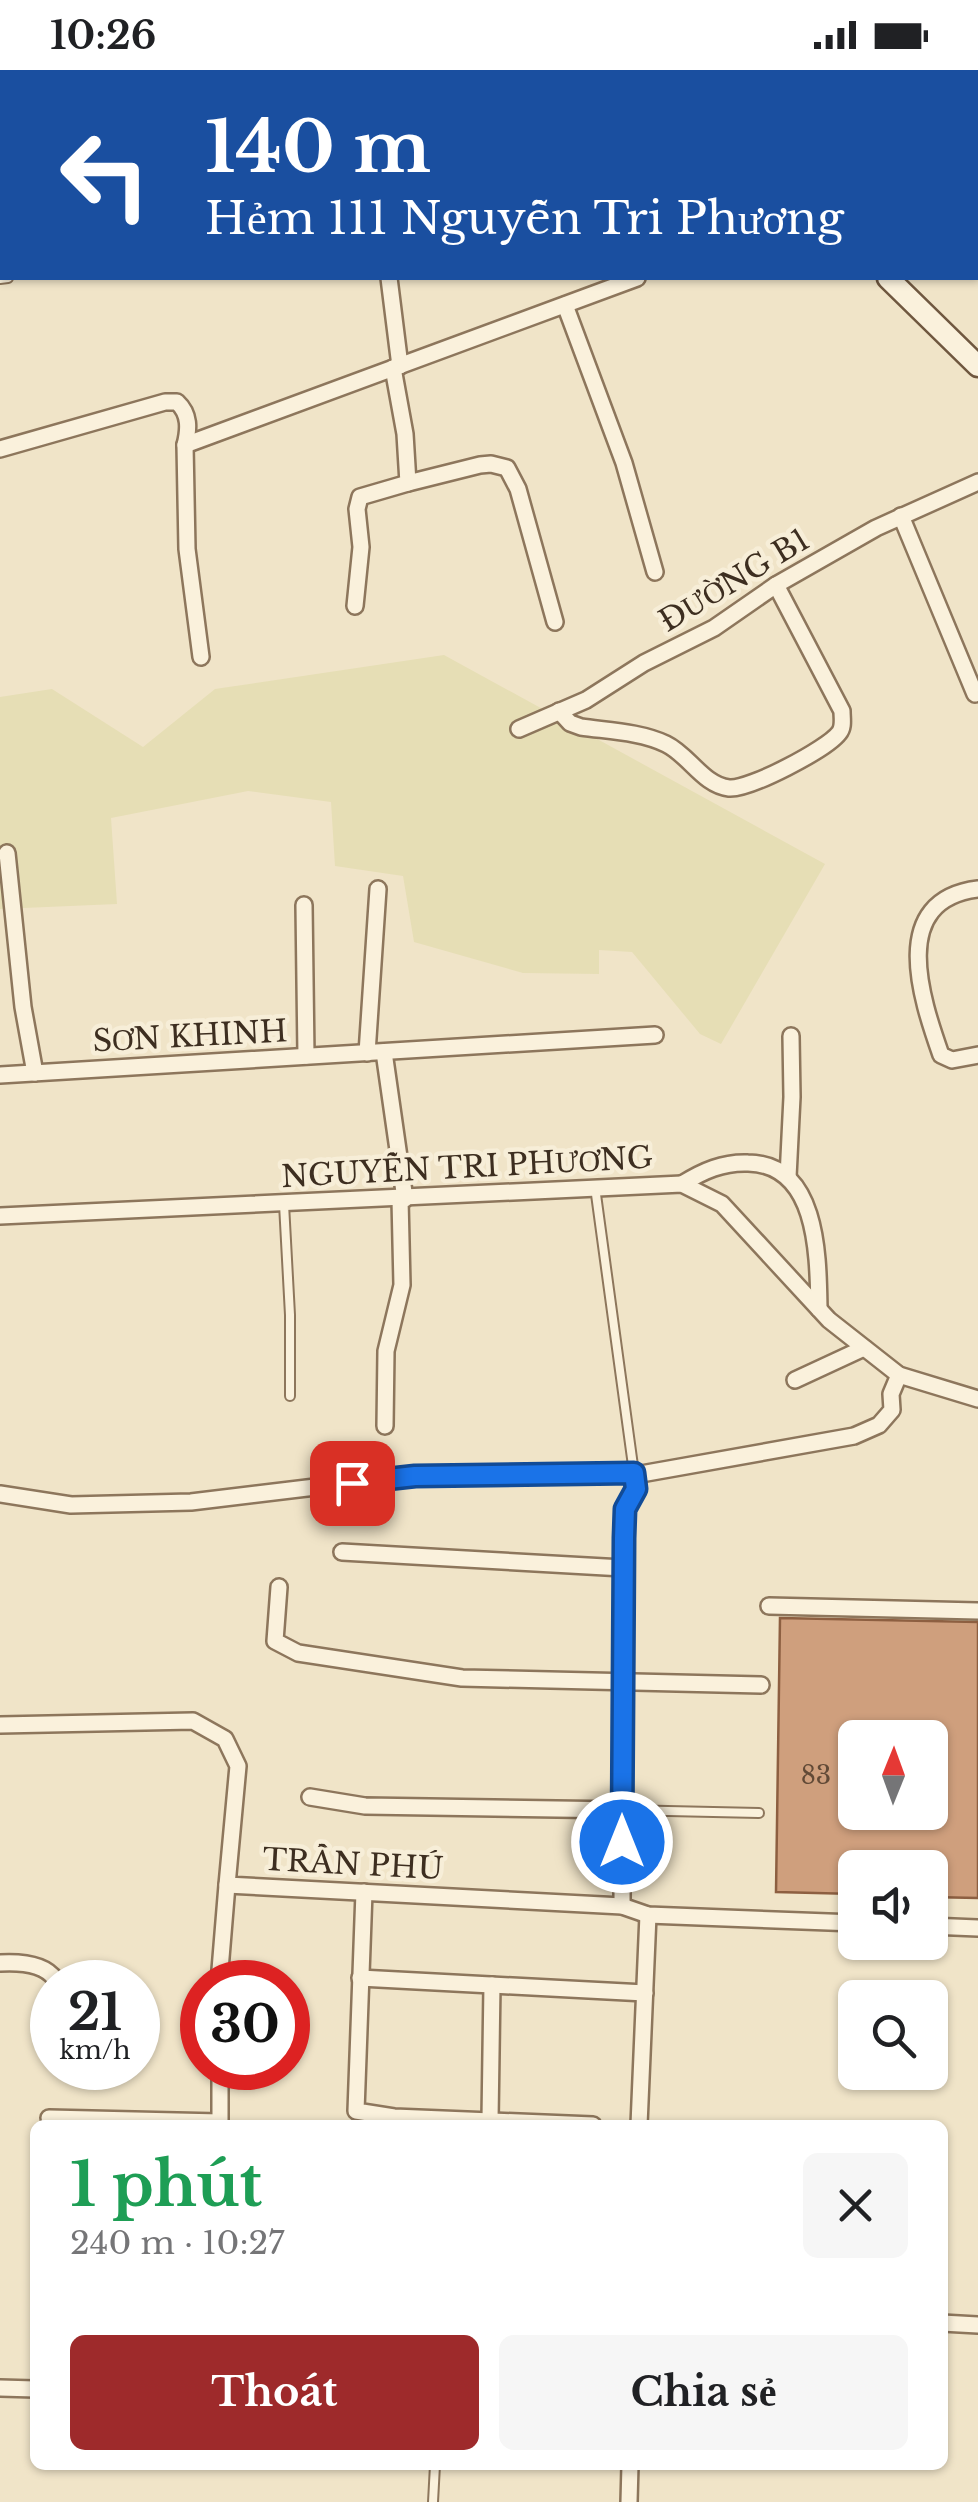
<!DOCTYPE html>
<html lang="vi">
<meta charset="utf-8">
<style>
body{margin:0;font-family:"Libre Baskerville",serif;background:#f6f6f6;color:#202124;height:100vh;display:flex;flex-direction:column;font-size:38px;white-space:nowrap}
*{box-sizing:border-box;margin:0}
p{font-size:32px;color:#757577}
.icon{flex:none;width:55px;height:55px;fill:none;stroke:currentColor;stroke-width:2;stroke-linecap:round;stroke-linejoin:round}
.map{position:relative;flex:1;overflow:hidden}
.drawer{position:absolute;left:30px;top:2050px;width:918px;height:350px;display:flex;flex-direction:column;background:#fff;border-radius:15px;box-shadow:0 2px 8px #0004}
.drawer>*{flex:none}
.hud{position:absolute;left:0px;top:0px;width:980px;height:210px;box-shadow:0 2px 8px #0004;background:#1a4fa0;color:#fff;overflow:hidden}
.needle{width:65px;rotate:1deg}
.fabs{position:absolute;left:838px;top:1650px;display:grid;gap:20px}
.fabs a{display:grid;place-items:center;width:110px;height:110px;border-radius:15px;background:#fff;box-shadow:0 2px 8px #0004;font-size:50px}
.speed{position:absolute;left:30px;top:1890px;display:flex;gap:20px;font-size:50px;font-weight:700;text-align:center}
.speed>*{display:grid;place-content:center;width:130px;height:130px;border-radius:50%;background:#fff;box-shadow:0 2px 8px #0004;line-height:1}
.speed small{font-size:25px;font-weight:400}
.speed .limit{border:15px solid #d22;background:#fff;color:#111}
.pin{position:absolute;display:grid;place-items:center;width:85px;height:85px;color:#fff;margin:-42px;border-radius:20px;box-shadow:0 5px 15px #0006}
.me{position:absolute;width:110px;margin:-55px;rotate:0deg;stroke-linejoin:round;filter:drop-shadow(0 0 8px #0008)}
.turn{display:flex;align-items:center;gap:35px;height:210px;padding:0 40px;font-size:45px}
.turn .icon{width:130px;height:130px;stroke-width:2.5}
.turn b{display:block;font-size:70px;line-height:85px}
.round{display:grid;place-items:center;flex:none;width:105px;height:105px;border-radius:15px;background:#f6f6f6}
.head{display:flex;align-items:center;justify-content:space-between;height:170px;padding:0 40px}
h1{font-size:60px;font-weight:700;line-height:75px;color:#1e9e55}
.primary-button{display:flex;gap:20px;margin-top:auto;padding:20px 40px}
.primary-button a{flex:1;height:115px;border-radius:15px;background:#9e2a2b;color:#fff;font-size:40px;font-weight:700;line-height:115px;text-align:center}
.primary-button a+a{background:#f6f6f6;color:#202124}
.status{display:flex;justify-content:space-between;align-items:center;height:70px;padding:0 50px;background:#fff;direction:ltr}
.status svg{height:28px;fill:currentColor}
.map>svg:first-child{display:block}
.farmland{fill:#e6deb5}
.building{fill:#cf9f7d;stroke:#8d5f41;stroke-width:2.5;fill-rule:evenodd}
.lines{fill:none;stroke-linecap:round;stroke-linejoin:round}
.lane-casing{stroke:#8d765c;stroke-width:12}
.street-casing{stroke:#8d765c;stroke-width:20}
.secondary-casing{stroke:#6f573f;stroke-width:25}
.lane{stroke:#faf1dc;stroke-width:8}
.street{stroke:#faf1dc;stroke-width:15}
.secondary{stroke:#faf1dc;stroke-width:20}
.route-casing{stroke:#114b97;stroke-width:25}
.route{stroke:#1a73e8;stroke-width:18}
.labels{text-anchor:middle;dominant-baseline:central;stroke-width:9;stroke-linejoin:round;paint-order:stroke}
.number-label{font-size:25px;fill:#624a37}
.street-label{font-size:30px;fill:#3d2e20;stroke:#f7eed8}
</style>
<div class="status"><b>10:26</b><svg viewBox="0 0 49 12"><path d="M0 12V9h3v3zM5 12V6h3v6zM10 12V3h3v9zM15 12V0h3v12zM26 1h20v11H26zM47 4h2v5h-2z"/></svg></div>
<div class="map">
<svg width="978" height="2432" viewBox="0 0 978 2432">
<rect width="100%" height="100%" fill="#f0e4c8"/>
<path class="farmland" d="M444,585L825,794L721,974L700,964L632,882L599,880V904L523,903L414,872L403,806L335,796L331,732L248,721L111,748L117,834L0,839V627L52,619L143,677L215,619Z"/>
<path class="building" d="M780,1548L978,1552V1828L930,1827V1798H855V1824L776,1822ZM855,1668H930V1742H855Z"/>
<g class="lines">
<g class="lane-casing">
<g id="lane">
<path d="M423,2L432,0"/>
<path d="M0,209L8,208"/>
<path d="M595,1117L634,1403"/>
<path d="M284,1134L290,1245V1326"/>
<path d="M622,1740L759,1743"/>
<path d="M433,2432L435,2395"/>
</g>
</g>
<g class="street-casing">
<g id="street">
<path d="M389,208L400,296"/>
<path d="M565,235L624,393L655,502"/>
<path d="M185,375L637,208"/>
<path d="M0,379L165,332H177C190,344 189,359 185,375L187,479L201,587"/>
<path d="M408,413L480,395L491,394L507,398L518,419L555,552"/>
<path d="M901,446L975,624"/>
<path d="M355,536L361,477L357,439L360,427L408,413L405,364L393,298"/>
<path d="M559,641L570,653L581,657C609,661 641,662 666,674C689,685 703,715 729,718C749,720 827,679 839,663C844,657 842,649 842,641L776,515"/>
<path d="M519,659L586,630L644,593L714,558L776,515L876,458L978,412"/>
<path d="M7,783L23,937L35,1003"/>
<path d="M978,819C888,830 921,928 941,985L952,990L978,985"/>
<path d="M304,835L306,986"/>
<path d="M384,982L405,1129"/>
<path d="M367,983L378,819"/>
<path d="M0,1005L655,965"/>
<path d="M788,1107L792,1027L791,966"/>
<path d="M682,1114C703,1101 723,1092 748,1093C819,1094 818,1188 819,1239"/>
<path d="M0,1146L682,1114L722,1134L829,1250L899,1305L978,1329"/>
<path d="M795,1310L864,1278"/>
<path d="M385,1356L386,1281L402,1215L400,1129"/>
<path d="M0,1424L71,1435L191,1432L415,1405L641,1404L854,1366L879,1355L892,1340L891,1324L899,1305"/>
<path d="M342,1482L623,1498"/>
<path d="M279,1517L275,1571L298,1583L462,1608L761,1615"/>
<path d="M769,1536L978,1541"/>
<path d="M0,1655L193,1651L225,1669L238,1696L227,1815L622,1836L648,1845L855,1853"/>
<path d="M310,1727L365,1736L622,1740"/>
<path d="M364,1822L356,2041L394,2047L593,2055"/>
<path d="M622,1836L623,1498L625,1439L635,1419L634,1403"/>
<path d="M930,1856L978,1858"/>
<path d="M0,1893C18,1892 44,1893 55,1909"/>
<path d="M360,1908L645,1923"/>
<path d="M219,1912L227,1815"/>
<path d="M220,1998V2055"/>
<path d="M49,2048L220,2052"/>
<path d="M490,2050L492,1915"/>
<path d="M639,2055L648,1845"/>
<path d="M942,2253L978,2255"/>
<path d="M0,2318L35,2319"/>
<path d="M629,2432L630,2395"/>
</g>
</g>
<g class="secondary-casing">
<g id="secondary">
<path d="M674,0L677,2"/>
<path d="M888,208L978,296"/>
</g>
</g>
<use href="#lane" class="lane"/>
<use href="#street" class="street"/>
<use href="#secondary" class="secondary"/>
</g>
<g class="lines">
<g class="route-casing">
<path id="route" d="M352,1413L415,1406L634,1403L636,1419L625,1439L624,1468L622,1772"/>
</g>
<use href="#route" class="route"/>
</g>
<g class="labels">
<g class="number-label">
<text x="816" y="1705">83</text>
</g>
<g class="street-label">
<text transform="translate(734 510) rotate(-31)">ĐƯỜNG B1</text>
<text transform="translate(190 966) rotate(-3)">SƠN KHINH</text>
<text transform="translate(467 1097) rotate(-3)">NGUYỄN TRI PHƯƠNG</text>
<text transform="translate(353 1794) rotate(3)">TRẦN PHÚ</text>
</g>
</g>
</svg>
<div class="fabs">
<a><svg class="needle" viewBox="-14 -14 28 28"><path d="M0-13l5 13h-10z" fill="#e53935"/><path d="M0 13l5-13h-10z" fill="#757577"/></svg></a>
<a><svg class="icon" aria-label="sound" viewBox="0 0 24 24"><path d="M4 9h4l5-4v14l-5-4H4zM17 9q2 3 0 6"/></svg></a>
<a><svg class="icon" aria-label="search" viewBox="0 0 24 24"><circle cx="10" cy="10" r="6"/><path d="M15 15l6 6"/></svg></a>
</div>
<div class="speed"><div>21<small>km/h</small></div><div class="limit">30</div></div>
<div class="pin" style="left:352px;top:1413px;background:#d93025"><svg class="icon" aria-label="arrive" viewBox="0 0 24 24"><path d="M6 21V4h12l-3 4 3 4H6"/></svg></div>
<svg class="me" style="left:622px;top:1772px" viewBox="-20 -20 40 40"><circle r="17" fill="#1a73e8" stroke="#fff" stroke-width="3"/><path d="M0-11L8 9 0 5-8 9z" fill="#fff"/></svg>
<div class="hud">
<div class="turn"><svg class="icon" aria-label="left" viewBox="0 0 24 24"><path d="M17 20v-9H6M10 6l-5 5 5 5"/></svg><div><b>140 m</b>Hẻm 111 Nguyễn Tri Phương</div></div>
</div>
<section class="drawer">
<div class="head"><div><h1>1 phút</h1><p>240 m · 10:27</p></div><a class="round"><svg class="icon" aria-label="close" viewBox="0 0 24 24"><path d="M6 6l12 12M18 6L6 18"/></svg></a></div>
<div class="primary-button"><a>Thoát</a><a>Chia sẻ</a></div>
</section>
</div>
